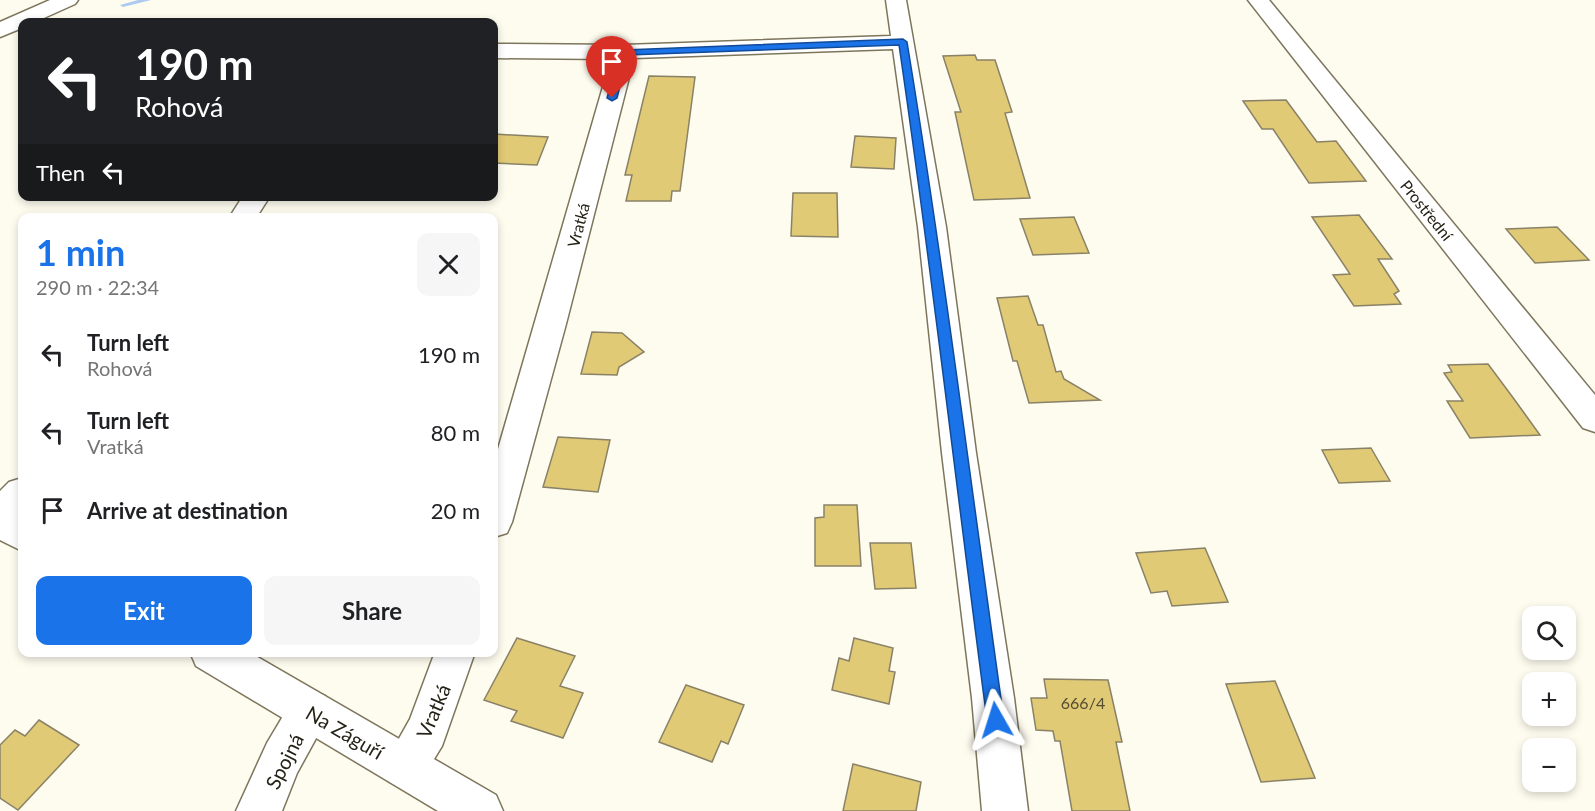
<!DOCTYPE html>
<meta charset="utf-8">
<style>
body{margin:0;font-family:Lato,sans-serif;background:#f6f6f6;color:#202124;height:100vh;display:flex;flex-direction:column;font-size:22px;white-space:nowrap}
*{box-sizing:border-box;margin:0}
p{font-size:20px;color:#757577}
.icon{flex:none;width:33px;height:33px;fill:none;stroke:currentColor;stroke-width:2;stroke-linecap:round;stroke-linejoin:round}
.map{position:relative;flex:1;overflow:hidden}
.panel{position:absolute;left:18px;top:213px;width:480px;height:444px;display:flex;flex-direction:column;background:#fff;border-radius:12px;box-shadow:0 3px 9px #0003}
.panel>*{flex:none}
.top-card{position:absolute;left:18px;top:18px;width:480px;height:183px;border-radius:12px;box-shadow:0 3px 9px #0003;background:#202124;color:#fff;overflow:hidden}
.controls{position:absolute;left:1522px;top:606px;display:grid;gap:12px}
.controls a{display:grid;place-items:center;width:54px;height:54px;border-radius:12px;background:#fff;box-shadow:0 3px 9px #0003;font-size:30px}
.pin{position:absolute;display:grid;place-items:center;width:51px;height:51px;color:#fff;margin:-62px -26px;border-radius:50% 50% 50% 0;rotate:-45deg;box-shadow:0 0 6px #0007}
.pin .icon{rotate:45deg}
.me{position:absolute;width:66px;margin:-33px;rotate:354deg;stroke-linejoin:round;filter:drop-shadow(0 0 4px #0008)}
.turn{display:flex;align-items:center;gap:21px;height:126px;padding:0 18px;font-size:27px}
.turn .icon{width:78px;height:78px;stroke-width:2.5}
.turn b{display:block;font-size:42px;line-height:51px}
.then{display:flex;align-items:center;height:57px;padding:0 18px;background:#0003;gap:12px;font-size:22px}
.round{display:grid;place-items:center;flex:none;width:63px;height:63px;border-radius:12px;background:#f6f6f6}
.headline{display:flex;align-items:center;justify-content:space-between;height:102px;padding:0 18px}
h1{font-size:36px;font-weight:700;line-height:45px;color:#1a73e8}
.button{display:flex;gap:12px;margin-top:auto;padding:12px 18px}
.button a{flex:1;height:69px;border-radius:12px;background:#1a73e8;color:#fff;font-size:24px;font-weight:700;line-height:69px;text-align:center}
.button a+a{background:#f6f6f6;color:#202124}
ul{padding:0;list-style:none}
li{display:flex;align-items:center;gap:18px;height:78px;padding:0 18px}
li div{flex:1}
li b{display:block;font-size:22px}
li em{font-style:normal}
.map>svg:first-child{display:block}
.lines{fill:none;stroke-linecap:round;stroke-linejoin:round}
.stream{fill:#aec9f2;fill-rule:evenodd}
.building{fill:#e1ca76;stroke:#898267;stroke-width:1.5}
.minor-casing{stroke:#7d765c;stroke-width:3}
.tertiary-casing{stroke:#7d765c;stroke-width:3}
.primary-casing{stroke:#7d765c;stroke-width:3}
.minor{fill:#fff;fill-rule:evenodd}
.tertiary{fill:#fff;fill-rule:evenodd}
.primary{fill:#fff;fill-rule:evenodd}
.route{fill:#1a73e8;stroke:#114b97;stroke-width:1.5}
.labels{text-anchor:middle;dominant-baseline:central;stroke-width:5;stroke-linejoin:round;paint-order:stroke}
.street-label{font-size:16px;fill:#252217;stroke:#fff}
.near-number-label{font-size:16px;fill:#544c2f}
.near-street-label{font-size:20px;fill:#252217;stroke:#fff}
</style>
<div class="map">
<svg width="1595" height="811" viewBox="0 0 1595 811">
<rect width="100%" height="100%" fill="#fefbef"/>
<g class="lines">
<path class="stream" d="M138,0H151L123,7L120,5Z"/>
</g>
<g class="building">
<path d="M975,55L977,60H995L1012,112L1005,113L1030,198L974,200L955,112H961L943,56Z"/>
<path d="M649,76L695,77L680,191H672L671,201H626L632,175H625Z"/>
<path d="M1286,100L1317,142L1336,141L1366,181L1309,183L1273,129H1262L1243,101Z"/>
<path d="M494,134L548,137L537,165L494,163Z"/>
<path d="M855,136L896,138L894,169L851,167Z"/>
<path d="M793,193H837L838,237L791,236Z"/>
<path d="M1359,215L1392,259H1378L1399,291L1394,294L1401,304L1354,306L1333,275L1350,274L1312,217Z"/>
<path d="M1074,217L1089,253L1033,255L1020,219Z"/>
<path d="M1557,227L1589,260L1535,263L1506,229Z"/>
<path d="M1028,296L1038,325H1043L1056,372L1061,371L1064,379L1100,400L1029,403L1017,361H1013L997,298Z"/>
<path d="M592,332L622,333L644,352L619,367L617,375L581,374Z"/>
<path d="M1488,364L1514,399L1540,435L1470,438L1447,401H1463L1444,373L1452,372L1448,365Z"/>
<path d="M558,437L610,440L598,492L543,487Z"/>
<path d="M1371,448L1390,481L1339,483L1322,450Z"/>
<path d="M824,505H857L861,566H815V518L824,517Z"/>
<path d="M870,543H911L916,588L875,589Z"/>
<path d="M1205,548L1228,602L1172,606L1167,591L1151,593L1136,553Z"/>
<path d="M517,638L575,656L560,686L583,693L563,738L511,721L517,711L484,700Z"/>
<path d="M854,638L893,648L889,671L895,672L889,704L832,690L839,658L849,661Z"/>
<path d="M1044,679L1108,680L1122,742H1116L1130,811H1072L1060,741H1055L1053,731L1036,730L1031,698H1047Z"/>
<path d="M1275,681L1315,778L1261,782L1226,684Z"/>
<path d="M686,685L744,705L728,744L721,741L712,762L659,742Z"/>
<path d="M39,720L79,745L18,810L0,798V745L15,730L25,736Z"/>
<path d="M853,764L921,782L916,811H843Z"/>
</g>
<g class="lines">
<g class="minor-casing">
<g id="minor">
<path d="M886,0H906L946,227L976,453L1014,698L1028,811H982L972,698L942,453L918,227L893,49L634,58L566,324L512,522L507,533L494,537V463L611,59L494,58V44L624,45L891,36Z"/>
<path d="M1248,0H1269L1595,395V432L1583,428Z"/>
<path d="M243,196H270L256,218H229Z"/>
<path d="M22,478V515L13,524L0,528V491L9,482Z"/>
<path d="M435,652H475L442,746L420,782L405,789L390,782L383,767L410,719Z"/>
<path d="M310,690L325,696L331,711L297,773L282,811H236L267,743L295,696Z"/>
</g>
</g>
<g class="tertiary-casing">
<g id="tertiary">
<path d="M0,504L22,515V551L0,540Z"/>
<path d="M190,652H249L496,795L503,811H438L196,666Z"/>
</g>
</g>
<g class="primary-casing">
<path id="primary" d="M50,0H78L75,4L35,22H22V28L0,37V22Z"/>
</g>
<use href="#minor" class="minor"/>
<use href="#tertiary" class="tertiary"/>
<use href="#primary" class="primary"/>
</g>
<path class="route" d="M903,39L907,42C944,267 972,494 1004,720L1002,727L996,729L989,727L987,720C957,495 932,269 899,45L628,55L617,98L612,101L607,98L620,52L624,50Z"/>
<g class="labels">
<g class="street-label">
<text transform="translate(1427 210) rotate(51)">Prostřední</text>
<text transform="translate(578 225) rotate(-75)">Vratká</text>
</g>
<g class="near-number-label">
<text x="1083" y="702">666/4</text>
</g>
<g class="near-street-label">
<text transform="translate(433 711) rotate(-67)">Vratká</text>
<text transform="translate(345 732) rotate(30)">Na Záguří</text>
<text transform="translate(284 761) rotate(-63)">Spojná</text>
</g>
</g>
</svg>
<div class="controls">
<a><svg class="icon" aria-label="search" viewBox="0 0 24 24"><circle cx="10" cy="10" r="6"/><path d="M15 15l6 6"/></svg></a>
<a>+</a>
<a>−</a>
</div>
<div class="pin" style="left:612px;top:98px;background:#d93025"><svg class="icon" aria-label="arrive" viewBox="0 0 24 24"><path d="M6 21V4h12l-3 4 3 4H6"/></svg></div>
<svg class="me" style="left:996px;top:720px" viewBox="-20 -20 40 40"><path d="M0-17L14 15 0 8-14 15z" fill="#1a73e8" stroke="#fff" stroke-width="4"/></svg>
<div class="top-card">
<div class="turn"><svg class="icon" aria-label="left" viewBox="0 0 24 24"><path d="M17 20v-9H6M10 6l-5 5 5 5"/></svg><div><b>190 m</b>Rohová</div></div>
<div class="then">Then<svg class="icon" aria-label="left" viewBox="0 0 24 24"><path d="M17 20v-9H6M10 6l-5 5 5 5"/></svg></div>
</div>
<section class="panel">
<div class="headline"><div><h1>1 min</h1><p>290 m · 22:34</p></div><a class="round"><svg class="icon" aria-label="close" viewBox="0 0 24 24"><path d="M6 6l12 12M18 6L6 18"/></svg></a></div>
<ul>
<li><svg class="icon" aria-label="left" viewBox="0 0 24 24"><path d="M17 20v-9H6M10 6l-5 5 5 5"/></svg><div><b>Turn left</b><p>Rohová</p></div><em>190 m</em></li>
<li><svg class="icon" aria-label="left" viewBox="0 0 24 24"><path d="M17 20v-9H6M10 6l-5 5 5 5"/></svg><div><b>Turn left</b><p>Vratká</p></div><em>80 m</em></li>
<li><svg class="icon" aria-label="arrive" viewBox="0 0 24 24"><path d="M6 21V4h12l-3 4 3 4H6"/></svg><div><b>Arrive at destination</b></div><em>20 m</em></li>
</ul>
<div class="button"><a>Exit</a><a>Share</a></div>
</section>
</div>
